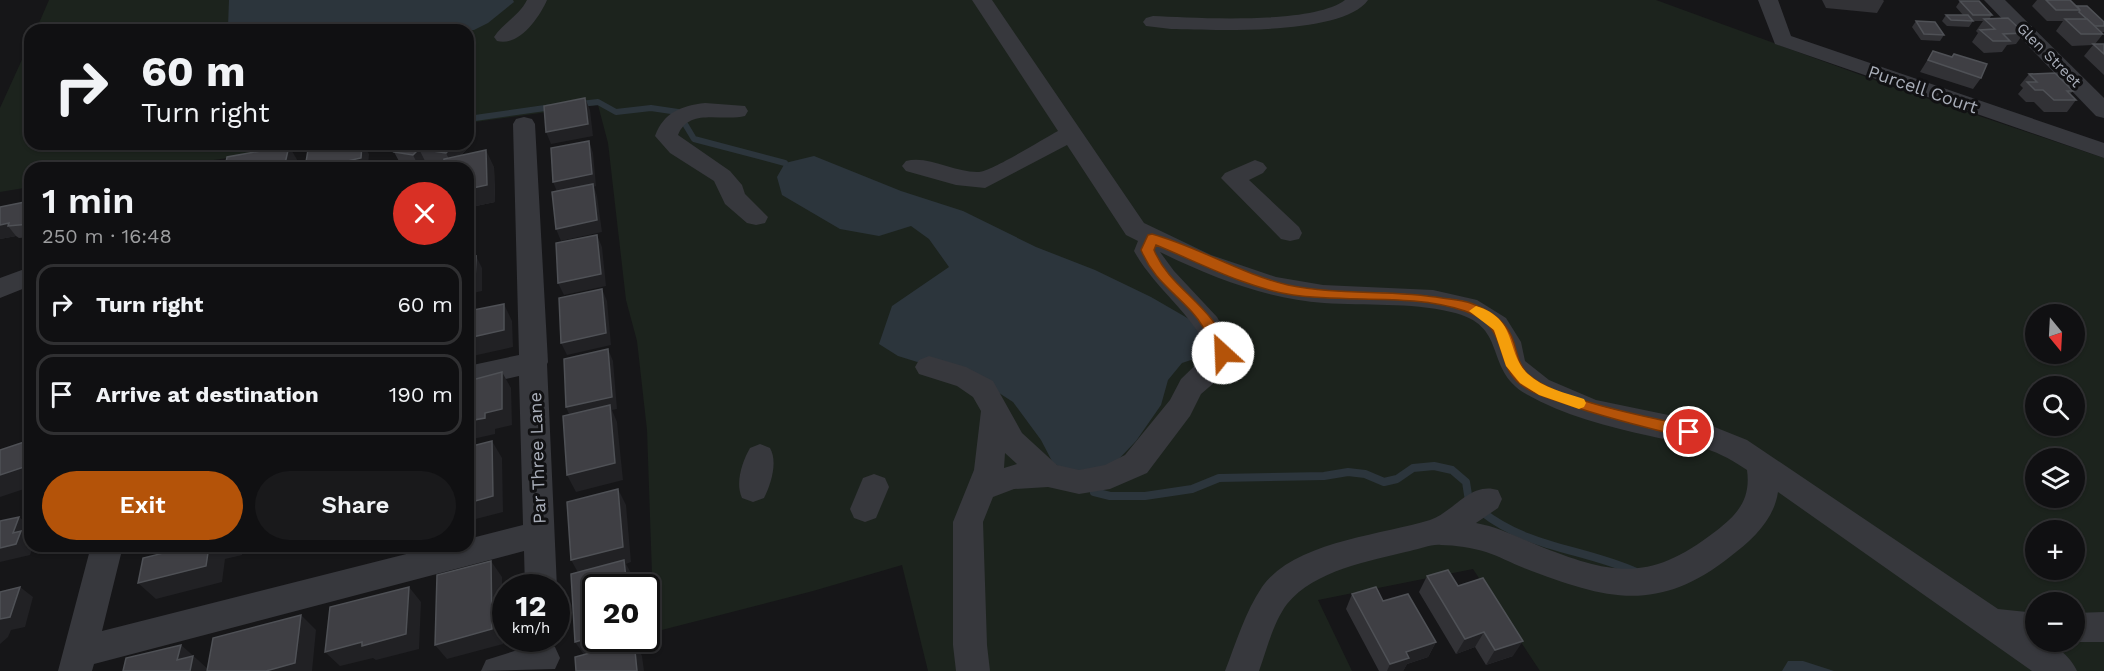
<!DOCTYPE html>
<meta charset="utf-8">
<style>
body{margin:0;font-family:"Work Sans",sans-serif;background:#19191b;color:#f1f3f6;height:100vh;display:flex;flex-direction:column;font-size:22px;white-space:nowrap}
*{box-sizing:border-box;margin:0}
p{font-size:20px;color:#9c9d9f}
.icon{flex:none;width:33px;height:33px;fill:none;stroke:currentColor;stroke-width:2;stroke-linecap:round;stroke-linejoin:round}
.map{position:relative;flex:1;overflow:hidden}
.drawer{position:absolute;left:24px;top:162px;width:450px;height:390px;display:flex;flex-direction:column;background:#101012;border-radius:18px;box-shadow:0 2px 4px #0004,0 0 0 2px #303032}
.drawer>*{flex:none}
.hud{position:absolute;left:24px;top:24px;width:450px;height:126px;border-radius:18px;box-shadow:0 2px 4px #0004,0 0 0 2px #303032;background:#101012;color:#f1f3f6;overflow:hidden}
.needle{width:39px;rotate:162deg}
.buttons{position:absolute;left:2025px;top:304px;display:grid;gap:12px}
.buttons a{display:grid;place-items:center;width:60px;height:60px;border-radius:50%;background:#101012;box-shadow:0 2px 4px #0004,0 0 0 2px #303032;font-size:30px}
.speed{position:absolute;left:492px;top:574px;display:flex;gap:12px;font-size:30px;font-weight:700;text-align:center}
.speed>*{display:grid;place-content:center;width:78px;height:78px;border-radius:50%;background:#101012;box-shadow:0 2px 4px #0004,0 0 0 2px #303032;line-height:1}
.speed small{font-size:15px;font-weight:400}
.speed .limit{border:3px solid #111;border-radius:9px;background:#fff;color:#111}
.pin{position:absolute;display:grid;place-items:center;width:51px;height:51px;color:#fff;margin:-26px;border:3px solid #fff;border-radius:50%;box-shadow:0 2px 6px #0007}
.me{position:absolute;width:66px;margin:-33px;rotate:335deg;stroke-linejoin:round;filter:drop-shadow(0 0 4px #0008)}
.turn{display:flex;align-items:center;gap:21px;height:126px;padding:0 18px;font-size:27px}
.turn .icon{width:78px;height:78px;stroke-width:2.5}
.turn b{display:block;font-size:42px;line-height:51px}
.round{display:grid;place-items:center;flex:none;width:63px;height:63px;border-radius:32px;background:#19191b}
.head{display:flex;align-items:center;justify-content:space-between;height:102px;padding:0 18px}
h1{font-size:36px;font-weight:600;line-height:45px}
.action{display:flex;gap:12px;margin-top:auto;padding:12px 18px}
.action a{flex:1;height:69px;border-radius:36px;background:#b45309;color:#fff;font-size:24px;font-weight:600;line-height:69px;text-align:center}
.action a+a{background:#19191b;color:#f1f3f6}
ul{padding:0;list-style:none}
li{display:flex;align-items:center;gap:18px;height:81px;margin:0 12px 9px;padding:0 6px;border:3px solid #303032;border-radius:18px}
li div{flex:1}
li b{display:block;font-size:22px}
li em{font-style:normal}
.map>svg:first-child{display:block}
.green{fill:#1c231d;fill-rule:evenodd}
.water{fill:#2c353c}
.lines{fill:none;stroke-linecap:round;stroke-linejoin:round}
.stream-far1{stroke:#2c353c;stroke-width:6}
.stream{stroke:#2c353c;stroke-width:8}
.minor{fill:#37383d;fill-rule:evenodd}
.wall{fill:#323236}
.shaded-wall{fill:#212124}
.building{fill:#3f3f44;stroke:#4f5156;stroke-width:1.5}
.route{fill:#b45309;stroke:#753606;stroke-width:1.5}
.slow{fill:#f59e0b}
.labels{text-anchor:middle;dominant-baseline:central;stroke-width:6;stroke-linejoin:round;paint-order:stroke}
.far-street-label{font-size:15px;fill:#a8adb8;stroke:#111113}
.street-label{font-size:18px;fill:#a8adb8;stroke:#111113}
</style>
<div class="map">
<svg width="2104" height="671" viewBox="0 0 2104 671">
<rect width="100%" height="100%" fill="#161618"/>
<g class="green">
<path d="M49,0H1656L1902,90L2104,158V671H1540L1473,569L1318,600L1352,671H928L902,565L813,591L654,632L647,430L637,341L626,300L608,143L598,105L468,123V30H36ZM2036,315H2074V354H2036ZM2036,387H2074V426H2036ZM2036,459H2074V498H2036ZM2036,531H2074V570H2036ZM2036,603H2074V642H2036Z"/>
<path d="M30,42V144H323L160,168H30V187L0,192V108Z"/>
</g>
<g class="water">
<path d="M229,0H513L514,2L488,23L474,30H243L228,27Z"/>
<path d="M814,156L901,191L963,211L1036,247L1095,270L1151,297L1196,323L1205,342L1206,350L1200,357L1182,363L1168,380L1161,405L1136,441L1113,465L1070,472L1053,463L1041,440L1013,402L982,382L898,356L879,344L892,306L949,267L929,239L911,226L879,236L840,229L782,195L777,177L785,163Z"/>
<path d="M1788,661H1803L1834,671H1782Z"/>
</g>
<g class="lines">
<g class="stream-far1">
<path d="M580,104L598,102L616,112L651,108L678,112"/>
<path d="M468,119L552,107"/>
<path d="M682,119L694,139L785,163"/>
</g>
<g class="stream">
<path d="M1094,492L1110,496H1145L1192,489L1219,478L1324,476L1348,472L1365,474L1384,482L1397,479L1413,468L1434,466L1452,470L1466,482L1469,501"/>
<path d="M1481,511C1529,549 1582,548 1636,572"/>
</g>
<g class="minor">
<path d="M527,0H547C539,18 519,47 497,41L494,37C503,23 519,16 527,0Z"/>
<path d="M972,0H992L1144,223L1211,255L1276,277L1323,285L1433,290L1477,300L1506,318L1521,342L1525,361L1549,380L1596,400L1702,422L1747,440L1998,609L2036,613V642C2053,642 2070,655 2077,671H2032L1778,492C1774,520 1752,540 1731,556C1657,615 1605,599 1524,568C1511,563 1499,556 1486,552C1473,548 1455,545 1441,545C1431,544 1420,549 1410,551C1369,561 1315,570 1287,604C1273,623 1267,649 1259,671H1225C1236,643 1245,612 1262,587C1293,542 1381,535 1430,520C1454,512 1470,481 1498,490L1502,499L1498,508L1476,523C1498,527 1517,537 1537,545C1612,575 1649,583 1716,531C1738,514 1751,499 1747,470C1709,444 1692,446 1650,436C1608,427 1563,415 1526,394C1482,368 1510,325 1451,312C1409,302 1366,306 1324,303C1267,299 1211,277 1160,252L1174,271L1217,317L1237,353L1223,375L1201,394L1190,416L1147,473L1110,489L1079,494L1048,487L1014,489L993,497L983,522L987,645L990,671H956L953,645V522L974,470L981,411L973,397L957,386L919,374L915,367L919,360L929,356L966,367L993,381L1022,433L1057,465L1079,470L1105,465L1125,455L1170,400L1181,379L1209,352C1193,314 1155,289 1134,251L1138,241L1126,235L1067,145L985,188L956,185L906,171L902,166L906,161C929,155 955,173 979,172C992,171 1043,139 1058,131ZM1005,453L1017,464L1004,468Z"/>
<path d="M1345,0H1368C1343,36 1213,30 1171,29L1146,26L1143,22L1146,18L1153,16C1196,18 1312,25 1345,0Z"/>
<path d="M1758,0H1778L1791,36L2104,143V158L1775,44Z"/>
<path d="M1984,0H2005L2104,98V118L2096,116Z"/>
<path d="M705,103L745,106L748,111L745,116C722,122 689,107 678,135L730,171L742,185L745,194L768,217L765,223L756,225L747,223L725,204L714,181L670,153L655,136C664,112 681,106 705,103Z"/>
<path d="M524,117L532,119L535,124L548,362L547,364L557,588L556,589L525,588L524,551L94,664L92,671H58L91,546H123L102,631L438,546H468V539L523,525L519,376L468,388V366L519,355L513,124L516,119Z"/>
<path d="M1255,160L1263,163L1267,168L1263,173L1249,180L1299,227L1302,233L1299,239L1290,241L1281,239L1221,178L1225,173Z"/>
<path d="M30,267V286L0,298V278Z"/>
<path d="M760,444L770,448C778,462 771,484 764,498L753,502L742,498C735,483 742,462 750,448Z"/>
<path d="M874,474L885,478L889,487L876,518L865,522L854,518L850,509L863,478Z"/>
<path d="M2104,612V642H2071H2074V613Z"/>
<path d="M543,642L555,647L560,658L555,669L481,671L486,660Z"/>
</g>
</g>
<g class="wall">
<path d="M1822,0H1883L1884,1L1877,13L1826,8Z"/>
<path d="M2037,0H2070L2077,6L2104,22V32H2101L2103,34L2095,44H2104V75L2084,56L2093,45L2072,46L2056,31L2063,21H2047L2032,6Z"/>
<path d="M1960,1L1992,15L1989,19L2024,33L2016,44L2007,45L2002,52L1984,53L1972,42L1978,33L1976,31L1983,21H1973L1969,27L1947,26L1942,21L1946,15H1963L1956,7Z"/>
<path d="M1916,21L1944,35L1940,41L1921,40L1912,27Z"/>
<path d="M1933,51L1952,57L1954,54L1981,78L1973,89L1920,72Z"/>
<path d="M2029,74L2073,91L2070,94L2076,100L2067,112H2044L2034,102H2026L2018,94L2023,88L2020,85Z"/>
<path d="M401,144L470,146L461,155L494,167L495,202L471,207V213L468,214V168L425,161L419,167L400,163L394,152Z"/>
<path d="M30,201V237L19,238L16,236L0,239V207Z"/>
<path d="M1427,576L1458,586L1513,656L1486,665L1475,647L1456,654L1419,592Z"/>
<path d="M1352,594L1383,601L1436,642L1428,657L1407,664L1403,671H1379L1346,609Z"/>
</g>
<g class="shaded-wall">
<path d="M585,98L590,110L593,136L551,144L546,132Z"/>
<path d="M589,141L593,153L596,186L594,187L597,196L602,232L561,241L556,229L558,194L553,182Z"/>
<path d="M468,142L470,146L452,165L446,153L455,144H468Z"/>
<path d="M362,144H363L369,154L368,168H331Z"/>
<path d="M289,146L299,163L298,168H284Z"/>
<path d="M419,149L425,161L419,167L413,155Z"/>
<path d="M486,150L494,167L495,202L471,207V213L468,214V189Z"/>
<path d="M9,223L8,226L16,236L0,239V225Z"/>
<path d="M597,235L602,247L606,286L564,295L558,283Z"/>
<path d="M476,256L482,268V291L468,294V281Z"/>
<path d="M602,289L607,301L611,345L567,355L561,343Z"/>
<path d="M504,304L512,321L513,347L468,357V338Z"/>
<path d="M608,349L613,361L617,409L612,410L617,422L623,480L576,492L567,475L571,419L566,407Z"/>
<path d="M502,372L511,388L512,425L495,429V434L468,440V421L485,413Z"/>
<path d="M492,441L502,458L503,512L468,521V503Z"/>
<path d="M30,465V487L0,497V475Z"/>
<path d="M618,489L626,505L631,562L626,564L632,575L633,588H627L580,576L571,560Z"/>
<path d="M19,517L30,526V533L29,538L30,539V546H33L30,555L0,562V548L13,533Z"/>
<path d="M209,546H244L242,555L225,559L222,582L156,599L138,583Z"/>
<path d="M491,561L502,577L503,644L447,659L435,645Z"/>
<path d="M20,587L33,597L25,627L11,630L8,637L0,644V619Z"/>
<path d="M409,587L421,602L419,649L376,660L373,658L340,666L325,652Z"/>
<path d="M301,615L316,630L312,671H266Z"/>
<path d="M1484,632L1475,647L1456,654L1465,639Z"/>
<path d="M596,636V639H639V641L635,642L642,656L644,671H637L585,656L575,642Z"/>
<path d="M1523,641L1513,656L1486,665L1495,650Z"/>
<path d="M1436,642L1428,657L1407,664L1403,671H1387L1390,664L1406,652Z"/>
<path d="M181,645L198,660L210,671H190L177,660Z"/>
</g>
<g class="building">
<path d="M2046,0H2070L2080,10H2056Z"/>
<path d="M1960,1H1979L1992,15H1973Z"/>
<path d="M2077,6H2087L2104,22V26H2095L2079,12L2080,10Z"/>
<path d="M1946,15H1968L1973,21L1951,20Z"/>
<path d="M2008,18L2024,33L2003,34L2010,41H1993L1980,30L1995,29L1984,19Z"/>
<path d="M2065,19H2087L2103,34H2081Z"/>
<path d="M1916,21L1935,22L1944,35L1924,34Z"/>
<path d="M2093,44H2104V54Z"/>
<path d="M1933,51L1952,57L1954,54L1987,64L1981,78L1928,60Z"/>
<path d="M2055,73L2073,91H2067L2076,100H2054L2043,90H2035L2027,82H2037L2029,74Z"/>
<path d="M585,98L588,124L546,132L544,106Z"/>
<path d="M589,141L592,174L553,182L551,148Z"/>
<path d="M350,144H362L361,158L343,162L331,168H305L308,150Z"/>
<path d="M401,144H455L446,153L419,149L413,155L394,152Z"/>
<path d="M289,146L284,168H225L227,157Z"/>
<path d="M486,150L487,185L468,189V168H443L444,159Z"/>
<path d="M593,184L597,220L556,229L552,192Z"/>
<path d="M30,201V224L8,226L9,223L0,225V207Z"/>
<path d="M597,235L601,274L558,283L556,243Z"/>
<path d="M476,256L475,280L468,281V258Z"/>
<path d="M602,289L606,333L561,343L559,298Z"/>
<path d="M504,304V330L468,338V311Z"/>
<path d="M608,349L612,397L566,407L564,359Z"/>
<path d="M502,372V409L485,413V418L468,421V381Z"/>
<path d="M610,405L615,463L567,475L563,416Z"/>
<path d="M30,440V465L0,475V450Z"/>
<path d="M492,441L493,496L468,503V447Z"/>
<path d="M618,489L623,547L571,560L567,502Z"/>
<path d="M19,517L13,533L21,531L16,544L0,548V521Z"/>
<path d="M173,546H209L206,566L138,583L143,558L172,551Z"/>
<path d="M624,560L627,588H596V636L575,642L571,574Z"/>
<path d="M491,561L492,629L435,645L437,575Z"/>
<path d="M1448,570L1458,586L1483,578L1523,641L1495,650L1484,632L1465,639L1427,576Z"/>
<path d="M20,587L10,617L0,619V592Z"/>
<path d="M409,587L406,634L362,646V642L325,652L330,607Z"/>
<path d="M1376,587L1383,601L1408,594L1436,642L1406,652L1409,658L1390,664L1352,594Z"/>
<path d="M301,615L295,663L266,671H207L213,638Z"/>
<path d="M634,641L637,671H576L575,657Z"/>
<path d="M181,645L177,660L193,656L190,671H123L126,658Z"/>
</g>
<path class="route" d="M1152,234C1199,247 1241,274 1288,285C1339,296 1392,289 1442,298C1452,299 1464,300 1473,304C1493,312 1508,323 1514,343C1518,356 1519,366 1529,375C1559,401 1649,417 1689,426L1696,432L1689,438C1647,428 1606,418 1566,404C1550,399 1533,394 1520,384C1492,360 1511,327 1465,311C1411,293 1349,303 1293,295C1246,288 1200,263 1156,245L1154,250C1171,291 1213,303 1230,353L1228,357H1218C1210,341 1205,326 1192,312C1171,289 1154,280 1141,250L1148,235Z"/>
<path class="slow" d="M1476,306C1519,319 1505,352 1528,374C1543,388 1566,393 1584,399L1586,403L1584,407L1579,409L1539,395L1520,383L1506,366L1494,330L1469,311Z"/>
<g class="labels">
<g class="far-street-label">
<text transform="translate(2049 55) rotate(45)">Glen Street</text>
</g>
<g class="street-label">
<text transform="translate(1923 89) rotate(19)">Purcell Court</text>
<text transform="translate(537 458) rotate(-92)">Par Three Lane</text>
</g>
</g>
</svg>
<div class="buttons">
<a><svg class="needle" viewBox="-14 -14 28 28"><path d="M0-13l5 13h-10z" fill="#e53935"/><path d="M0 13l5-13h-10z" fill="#9c9d9f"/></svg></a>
<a><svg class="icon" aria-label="search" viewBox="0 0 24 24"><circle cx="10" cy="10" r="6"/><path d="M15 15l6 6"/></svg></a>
<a><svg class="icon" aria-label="layers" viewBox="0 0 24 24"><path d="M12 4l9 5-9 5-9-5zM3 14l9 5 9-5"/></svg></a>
<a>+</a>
<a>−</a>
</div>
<div class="speed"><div>12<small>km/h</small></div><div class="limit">20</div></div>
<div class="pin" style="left:1689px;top:432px;background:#d93025"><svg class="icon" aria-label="arrive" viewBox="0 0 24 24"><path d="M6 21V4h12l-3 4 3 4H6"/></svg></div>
<svg class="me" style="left:1223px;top:353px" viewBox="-20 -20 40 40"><circle r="19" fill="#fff"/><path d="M0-13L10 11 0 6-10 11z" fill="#b45309"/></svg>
<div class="hud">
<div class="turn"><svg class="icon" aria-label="right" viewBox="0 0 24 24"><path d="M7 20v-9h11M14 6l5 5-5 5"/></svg><div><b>60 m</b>Turn right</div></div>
</div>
<section class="drawer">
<div class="head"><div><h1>1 min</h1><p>250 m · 16:48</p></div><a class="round" style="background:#d93025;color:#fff"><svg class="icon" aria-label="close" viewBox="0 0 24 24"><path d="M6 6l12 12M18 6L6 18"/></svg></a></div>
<ul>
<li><svg class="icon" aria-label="right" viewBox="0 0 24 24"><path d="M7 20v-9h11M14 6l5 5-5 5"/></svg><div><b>Turn right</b></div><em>60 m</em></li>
<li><svg class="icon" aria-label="arrive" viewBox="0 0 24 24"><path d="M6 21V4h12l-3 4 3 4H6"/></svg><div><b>Arrive at destination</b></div><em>190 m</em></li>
</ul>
<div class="action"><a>Exit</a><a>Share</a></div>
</section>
</div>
